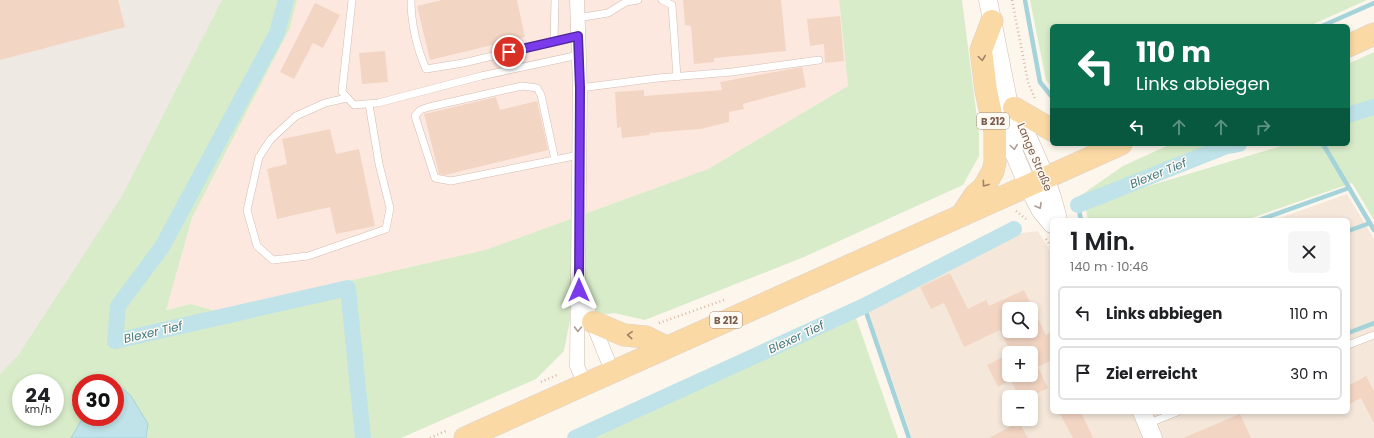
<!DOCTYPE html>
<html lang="de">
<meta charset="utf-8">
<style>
body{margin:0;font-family:Poppins,sans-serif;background:#f6f6f6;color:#202124;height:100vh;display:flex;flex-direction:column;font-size:15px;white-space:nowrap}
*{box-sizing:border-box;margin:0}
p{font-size:13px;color:#757577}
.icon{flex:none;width:22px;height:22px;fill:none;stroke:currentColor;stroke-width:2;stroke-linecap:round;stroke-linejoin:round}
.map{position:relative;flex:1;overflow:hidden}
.side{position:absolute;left:1050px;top:218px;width:300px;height:196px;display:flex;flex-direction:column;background:#fff;border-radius:6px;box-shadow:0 2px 6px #0003}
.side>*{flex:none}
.top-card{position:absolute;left:1050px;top:24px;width:300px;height:122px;border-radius:6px;box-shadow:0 2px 6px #0003;background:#0b6e4f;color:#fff;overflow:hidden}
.controls{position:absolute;left:1002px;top:302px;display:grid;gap:8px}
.controls a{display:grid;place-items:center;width:36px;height:36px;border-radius:6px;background:#fff;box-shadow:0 2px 6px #0003;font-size:20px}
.speed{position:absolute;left:12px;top:374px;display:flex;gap:8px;font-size:20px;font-weight:700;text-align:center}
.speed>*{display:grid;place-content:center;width:52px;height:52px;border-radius:50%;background:#fff;box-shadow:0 2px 6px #0003;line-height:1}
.speed small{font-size:10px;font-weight:400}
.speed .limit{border:6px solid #d22;background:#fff;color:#111}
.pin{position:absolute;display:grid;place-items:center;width:34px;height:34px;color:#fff;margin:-17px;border:2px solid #fff;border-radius:50%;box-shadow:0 1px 4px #0007}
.me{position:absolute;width:44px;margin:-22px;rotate:0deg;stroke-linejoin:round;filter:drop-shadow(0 0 3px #0008)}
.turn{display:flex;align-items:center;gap:14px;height:84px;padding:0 20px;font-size:18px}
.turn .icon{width:52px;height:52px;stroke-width:2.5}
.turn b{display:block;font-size:28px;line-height:34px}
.lanes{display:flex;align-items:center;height:38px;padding:0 20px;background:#0003;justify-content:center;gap:20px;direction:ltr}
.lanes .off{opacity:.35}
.round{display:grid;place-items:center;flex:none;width:42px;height:42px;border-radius:6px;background:#f6f6f6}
.headline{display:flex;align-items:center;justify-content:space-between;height:68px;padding:0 20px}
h1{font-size:24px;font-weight:600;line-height:30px}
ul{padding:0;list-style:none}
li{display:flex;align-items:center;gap:12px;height:54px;margin:0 8px 6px;padding:0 12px;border:2px solid #e0e0e0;border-radius:6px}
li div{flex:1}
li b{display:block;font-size:15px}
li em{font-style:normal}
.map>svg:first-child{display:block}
.residential{fill:#f5e8da;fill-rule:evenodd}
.commercial{fill:#fde8e0}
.industrial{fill:#efe9e4}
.green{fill:#d8ecc9;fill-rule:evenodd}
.water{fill:#bfe3e8;stroke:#a5d3da}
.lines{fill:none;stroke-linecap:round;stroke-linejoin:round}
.stream{stroke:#a5d3da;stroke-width:4.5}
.canal{stroke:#bfe3e8;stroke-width:16}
.building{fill:#f3d5c3;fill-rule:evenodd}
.service-casing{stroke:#d1beb0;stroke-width:8}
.minor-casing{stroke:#d1beb0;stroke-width:15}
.tertiary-casing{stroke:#d1beb0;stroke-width:19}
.primary-casing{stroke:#dad1cd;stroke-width:23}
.path{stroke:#d9b8a5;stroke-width:2.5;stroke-dasharray:1 3;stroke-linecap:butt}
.service{stroke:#fff;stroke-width:7}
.minor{stroke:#fff;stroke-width:14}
.tertiary{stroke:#fff;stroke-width:18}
.primary{stroke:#fbd9a5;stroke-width:22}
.oneway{stroke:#a18267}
.oneway2{stroke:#af9d94}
.route-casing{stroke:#51269a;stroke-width:10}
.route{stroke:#7c3aed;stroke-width:7}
.labels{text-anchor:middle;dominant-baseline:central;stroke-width:3;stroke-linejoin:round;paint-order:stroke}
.shield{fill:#fffaf3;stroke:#a28b7f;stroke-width:1}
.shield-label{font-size:10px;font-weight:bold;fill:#7a5c4d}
.street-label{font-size:11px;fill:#7a5c4d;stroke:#fffaf3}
.water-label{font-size:12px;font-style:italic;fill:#437c86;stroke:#fffaf3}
</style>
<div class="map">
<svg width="1374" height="438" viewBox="0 0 1374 438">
<rect width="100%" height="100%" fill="#fdf6ec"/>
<path class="residential" d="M1347,194L1374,239V438H912L868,311L1015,234L1038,231L1052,254V412H1348V220H1274ZM1009,309H1031V331H1009ZM1009,353H1031V375H1009ZM1009,397H1031V419H1009Z"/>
<path class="commercial" d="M297,0H839L848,86L708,169L485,250L216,311L191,304L165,310L192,218L290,28Z"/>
<path class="industrial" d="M0,0H239L199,91L19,354L0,374Z"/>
<g class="green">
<path d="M222,0H297L290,28L192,218L166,310L191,304L216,311L485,250L708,169L848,86L839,0H962L979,134V156L963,185L804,257L645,320L614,313L570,320L564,351L536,379L401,438H146L148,430L120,387H115V383H81V417H83L71,438H0V374L19,354L122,196ZM21,383H55V417H21Z"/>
<path d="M1030,0H1367L1309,26H1052V87L1046,80Z"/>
<path d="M1374,52V100L1348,109V64Z"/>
<path d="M1374,111V220L1352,183L1246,220H1088L1086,210L1092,203L1288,144H1348V122Z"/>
<path d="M1171,144H1213L1077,198L1123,166Z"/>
<path d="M855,315L898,438H584Z"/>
</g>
<path class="water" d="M120,386L131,396L148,424L146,438H71L83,417H115V387Z"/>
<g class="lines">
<g class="stream">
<path d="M1025,0L1040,82L1052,97"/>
<path d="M1322,26L1374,3"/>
<path d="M1323,144L1374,230"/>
<path d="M1078,205L1081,220"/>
<path d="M1259,220L1349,188"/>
<path d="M1348,231L1370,223"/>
<path d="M864,306L909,438"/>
<path d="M1348,333L1374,323"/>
<path d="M583,434L585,438"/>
</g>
<g class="canal">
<path d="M286,0L277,33L162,247L118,306L115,341L348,288L363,438"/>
<path d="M1348,115L1374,107"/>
<path d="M1078,205L1224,147L1239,144"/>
<path d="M575,438L864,306L1014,229"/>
</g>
</g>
<g class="building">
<path d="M0,0H118L125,27L0,60Z"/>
<path d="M442,0H517L525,37L430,60L417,6Z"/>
<path d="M683,0H781L786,51L714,58V62L694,64L691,26L685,25Z"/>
<path d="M315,3L340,15L323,48L313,43L294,79L280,72Z"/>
<path d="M840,16L844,61L825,63L824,44L810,46L807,19Z"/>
<path d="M385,51L388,82L362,84L359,53Z"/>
<path d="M802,67L806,87L743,104L744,109L729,112V122L701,129L649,133L650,135L622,138L621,127L617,128L615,92L644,90V96L722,90L720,82Z"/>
<path d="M496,97L500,110L537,101L548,150L445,175L439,174L424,114Z"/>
<path d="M330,129L336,154L359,149L375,226L336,234L330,207L277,219L267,169L287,164L282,139Z"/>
<path d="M950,273L968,309L986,300L989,306L1024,290L1046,335L1052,332V360L1038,367L1048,388L1030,397H1019L1011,380L998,387L987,365L1009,354V375H1031V353H1011L1000,330L964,347L944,303L931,309L920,287ZM1009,309H1031V331H1009Z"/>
<path d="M1366,376L1374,391V423L1361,398L1348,405V386Z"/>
<path d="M1059,412H1081L1093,438H1073Z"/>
<path d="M1240,414L1251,438H1183Z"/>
<path d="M1019,422L1028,438H989Z"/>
</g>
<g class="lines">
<g class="service-casing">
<g id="service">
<path d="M352,0L342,92L354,105L378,103L481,76L579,55"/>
<path d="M411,0C411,23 417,49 426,69L463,63L578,36"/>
<path d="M662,0L672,5L677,77"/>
<path d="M577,18L608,13L626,2L638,0"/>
<path d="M554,41L555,0"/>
<path d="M580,88L658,78L732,72L819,60"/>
<path d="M347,98L325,103L296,116L271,139L259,157L247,210L257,246L273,260L308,256L386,229L390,208L379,164L369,104"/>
<path d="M555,160L541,95L537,88L522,86L429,107L420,110L415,116L435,178L451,181L579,155"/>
<path d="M1348,345L1374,335"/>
<path d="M1147,424L1177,412"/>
</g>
</g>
<g class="minor-casing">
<g id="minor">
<path d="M577,0L580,88L577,366L585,384"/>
<path d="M581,294L612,371"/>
</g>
</g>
<g class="tertiary-casing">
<g id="tertiary">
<path d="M988,0L1007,95L1014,153L1028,186L1041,211L1052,224"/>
<path d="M1015,110C1031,145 1050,182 1058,220"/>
<path d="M1142,412L1153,438"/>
</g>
</g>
<g class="primary-casing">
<g id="primary">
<path d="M1348,46L1374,34"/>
<path d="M1014,108L1052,130"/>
<path d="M963,213L975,195L984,187L993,171L995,163V132L986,91L981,50L992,21"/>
<path d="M593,322L624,335L646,337L666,347"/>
<path d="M465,438L1121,144"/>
</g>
</g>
<g class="path">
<path d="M1012,0L1028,82L1035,99"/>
<path d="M1016,211L1026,219"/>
<path d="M1046,239L1052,248"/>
<path d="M659,323L724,300"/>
<path d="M541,382L557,375"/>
<path d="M430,438L448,430"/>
</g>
<use href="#service" class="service"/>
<use href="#minor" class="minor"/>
<use href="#tertiary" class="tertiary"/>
<use href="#primary" class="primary"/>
</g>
<defs><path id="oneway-chevron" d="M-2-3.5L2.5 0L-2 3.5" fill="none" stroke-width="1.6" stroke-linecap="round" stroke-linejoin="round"/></defs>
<g class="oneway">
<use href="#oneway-chevron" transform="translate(982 58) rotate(82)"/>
<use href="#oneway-chevron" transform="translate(985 184) rotate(126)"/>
<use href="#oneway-chevron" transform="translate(630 335) rotate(-176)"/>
</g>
<g class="oneway2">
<use href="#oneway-chevron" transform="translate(1014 147) rotate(82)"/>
<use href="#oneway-chevron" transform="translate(1039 206) rotate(60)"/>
<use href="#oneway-chevron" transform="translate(578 329) rotate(91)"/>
</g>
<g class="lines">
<g class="route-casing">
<path id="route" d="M509,52L578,36L580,88L579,290"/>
</g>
<use href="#route" class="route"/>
</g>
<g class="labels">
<g class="shield">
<rect x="977" y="113" width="32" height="16" rx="3"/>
<rect x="710" y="312" width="32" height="16" rx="3"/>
</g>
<g class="shield-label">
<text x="993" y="121">B 212</text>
<text x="726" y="320">B 212</text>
</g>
<g class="street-label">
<text transform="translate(1035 157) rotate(67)">Lange Straße</text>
</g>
<g class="water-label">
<text transform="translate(1158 173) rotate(-22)">Blexer Tief</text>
<text transform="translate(153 332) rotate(-13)">Blexer Tief</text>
<text transform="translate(796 337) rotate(-25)">Blexer Tief</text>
</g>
</g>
</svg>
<div class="controls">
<a><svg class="icon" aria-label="search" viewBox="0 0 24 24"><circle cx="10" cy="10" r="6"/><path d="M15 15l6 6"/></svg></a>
<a>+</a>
<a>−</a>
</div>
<div class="speed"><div>24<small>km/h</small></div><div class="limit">30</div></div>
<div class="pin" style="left:509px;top:52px;background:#d93025"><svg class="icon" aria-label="arrive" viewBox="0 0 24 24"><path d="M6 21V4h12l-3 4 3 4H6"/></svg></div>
<svg class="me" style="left:579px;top:290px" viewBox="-20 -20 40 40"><path d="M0-17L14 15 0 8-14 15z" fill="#7c3aed" stroke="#fff" stroke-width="4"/></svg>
<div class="top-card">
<div class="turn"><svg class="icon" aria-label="left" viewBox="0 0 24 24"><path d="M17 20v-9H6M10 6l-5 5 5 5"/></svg><div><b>110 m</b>Links abbiegen</div></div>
<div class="lanes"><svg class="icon" aria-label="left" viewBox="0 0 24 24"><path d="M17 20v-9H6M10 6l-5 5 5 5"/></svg><svg class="icon off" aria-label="ahead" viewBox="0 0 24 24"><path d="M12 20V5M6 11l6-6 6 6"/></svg><svg class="icon off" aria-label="ahead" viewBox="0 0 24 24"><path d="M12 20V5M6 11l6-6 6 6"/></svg><svg class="icon off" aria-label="right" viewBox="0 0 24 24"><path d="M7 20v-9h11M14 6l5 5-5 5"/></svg></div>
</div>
<section class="side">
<div class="headline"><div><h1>1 Min.</h1><p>140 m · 10:46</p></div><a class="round"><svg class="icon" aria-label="close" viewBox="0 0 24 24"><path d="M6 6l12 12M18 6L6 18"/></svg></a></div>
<ul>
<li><svg class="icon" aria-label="left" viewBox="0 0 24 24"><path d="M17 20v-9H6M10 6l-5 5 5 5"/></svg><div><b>Links abbiegen</b></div><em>110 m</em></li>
<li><svg class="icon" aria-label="arrive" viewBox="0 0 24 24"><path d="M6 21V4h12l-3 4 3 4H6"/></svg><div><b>Ziel erreicht</b></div><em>30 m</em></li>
</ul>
</section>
</div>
